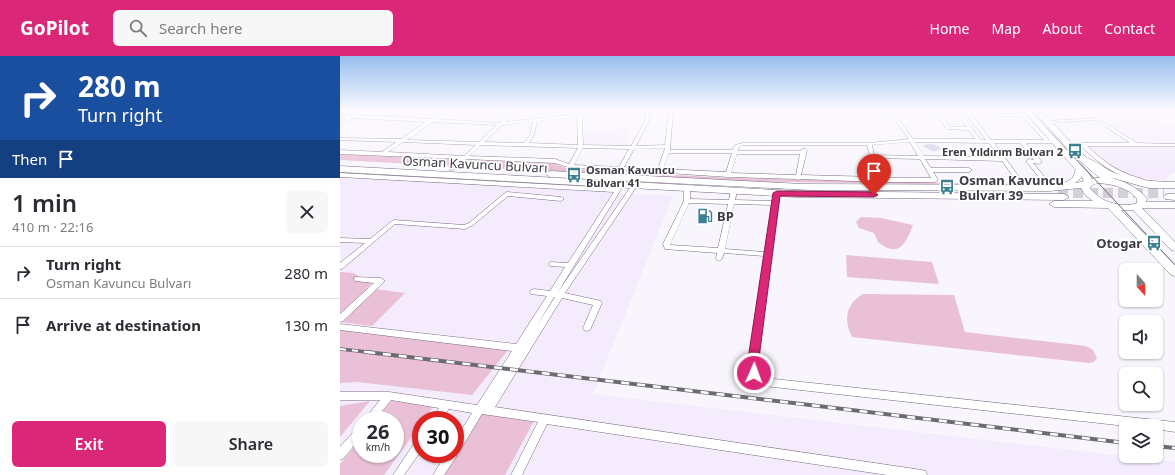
<!DOCTYPE html>
<meta charset="utf-8">
<style>
body{margin:0;font-family:"Noto Sans",sans-serif;background:#f7f7f7;color:#2b2b33;height:100vh;display:flex;flex-direction:column;font-size:15px;white-space:nowrap}
*{box-sizing:border-box;margin:0}
p{font-size:13px;color:#7c7c81}
.icon{flex:none;width:22px;height:22px;fill:none;stroke:currentColor;stroke-width:2;stroke-linecap:round;stroke-linejoin:round}
.map{position:relative;flex:1;overflow:hidden}
.sheet{display:flex;flex-direction:column;background:#fff;width:340px}
.sheet>*{flex:none}
.top-card{background:#1a4fa0;color:#fff;overflow:hidden}
.needle{width:26px;rotate:159deg}
.tools{position:absolute;left:779px;top:207px;display:grid;gap:8px}
.tools a{display:grid;place-items:center;width:44px;height:44px;border-radius:6px;background:#fff;box-shadow:0 1px 3px #0004;font-size:20px}
.speed{position:absolute;left:12px;top:355px;display:flex;gap:8px;font-size:20px;font-weight:700;text-align:center}
.speed>*{display:grid;place-content:center;width:52px;height:52px;border-radius:50%;background:#fff;box-shadow:0 1px 3px #0004;line-height:1}
.speed small{font-size:10px;font-weight:400}
.speed .limit{border:6px solid #d22;background:#fff;color:#111}
.pin{position:absolute;display:grid;place-items:center;width:34px;height:34px;color:#fff;margin:-41px -17px;border-radius:50% 50% 50% 0;rotate:-45deg;box-shadow:0 0 4px #0007}
.pin .icon{rotate:45deg}
.me{position:absolute;width:44px;margin:-22px;rotate:2deg;stroke-linejoin:round;filter:drop-shadow(0 0 3px #0008)}
.turn{display:flex;align-items:center;gap:14px;height:84px;padding:0 12px;font-size:18px}
.turn .icon{width:52px;height:52px;stroke-width:2.5}
.turn b{display:block;font-size:28px;line-height:34px}
.then{display:flex;align-items:center;height:38px;padding:0 12px;background:#0003;gap:8px;font-size:15px}
.round{display:grid;place-items:center;flex:none;width:42px;height:42px;border-radius:6px;background:#f7f7f7}
.headline{display:flex;align-items:center;justify-content:space-between;height:68px;padding:0 12px}
h1{font-size:24px;font-weight:600;line-height:30px}
.action{display:flex;gap:8px;margin-top:auto;padding:8px 12px}
.action a{flex:1;height:46px;border-radius:6px;background:#db2777;color:#fff;font-size:16px;font-weight:600;line-height:46px;text-align:center}
.action a+a{background:#f7f7f7;color:#2b2b33}
ul{padding:0;list-style:none}
li{display:flex;align-items:center;gap:12px;height:52px;padding:0 12px;border-top:1px solid #e1e1e2}
li div{flex:1}
li b{display:block;font-size:15px}
li em{font-style:normal}
header{display:flex;align-items:center;gap:24px;box-sizing:border-box;height:56px;padding:0 20px;background:#db2777;color:#fff}
header strong{font-size:19px}
nav{display:flex;gap:22px;margin-inline-start:auto;font-size:14px}
.search{width:280px;height:36px;background:#f7f7f7;display:flex;align-items:center;gap:10px;box-sizing:border-box;padding:0 14px;border-radius:6px;color:#7c7c81;font-size:15px}
main{display:flex;flex:1;min-height:0}
.map>svg:first-child{display:block}
.built{fill:#f4ecfd;fill-rule:evenodd}
.green{fill:#e9c0d5}
.building{fill:#d4d1e8}
.lines{fill:none;stroke-linecap:round;stroke-linejoin:round}
.trunk-tunnel{stroke:#d4d0d8;stroke-width:10;stroke-dasharray:10 5;stroke-linecap:butt}
.minor-casing{stroke:#766c7f;stroke-width:1}
.primary-casing{stroke:#766c7f;stroke-width:1}
.trunk-casing{stroke:#766c7f;stroke-width:1}
.minor{fill:#fff;fill-rule:evenodd}
.primary{fill:#fff;fill-rule:evenodd}
.trunk{fill:#fff;fill-rule:evenodd}
.tram{stroke:#6e6a72;stroke-width:1}
.rail-far1-casing{stroke:#6e6a72;stroke-width:3.5}
.rail-casing{stroke:#6e6a72;stroke-width:4}
.rail-far1{stroke:#fff;stroke-width:2;stroke-dasharray:6;stroke-linecap:butt}
.rail{stroke:#fff;stroke-width:2.5;stroke-dasharray:8;stroke-linecap:butt}
.route{fill:#db2777;stroke:#8e194d}
.labels{text-anchor:middle;dominant-baseline:central;stroke-width:3.5;stroke-linejoin:round;paint-order:stroke}
.far-poi-label{font-size:11px;font-weight:bold;fill:#3f3b43;stroke:#fff;text-anchor:end}
.street-label{font-size:13px;fill:#3f3b43;stroke:#fff}
.poi-label{font-size:13px;font-weight:bold;fill:#3f3b43;stroke:#fff;text-anchor:start}
</style>
<header>
<strong>GoPilot</strong>
<div class="search"><svg class="icon" aria-label="search" viewBox="0 0 24 24"><circle cx="10" cy="10" r="6"/><path d="M15 15l6 6"/></svg>Search here</div>
<nav><a>Home</a><a>Map</a><a>About</a><a>Contact</a></nav>
</header>
<main>
<section class="sheet">
<div class="top-card">
<div class="turn"><svg class="icon" aria-label="right" viewBox="0 0 24 24"><path d="M7 20v-9h11M14 6l5 5-5 5"/></svg><div><b>280 m</b>Turn right</div></div>
<div class="then">Then<svg class="icon" aria-label="arrive" viewBox="0 0 24 24"><path d="M6 21V4h12l-3 4 3 4H6"/></svg></div>
</div>
<div class="headline"><div><h1>1 min</h1><p>410 m · 22:16</p></div><a class="round"><svg class="icon" aria-label="close" viewBox="0 0 24 24"><path d="M6 6l12 12M18 6L6 18"/></svg></a></div>
<ul>
<li><svg class="icon" aria-label="right" viewBox="0 0 24 24"><path d="M7 20v-9h11M14 6l5 5-5 5"/></svg><div><b>Turn right</b><p>Osman Kavuncu Bulvarı</p></div><em>280 m</em></li>
<li><svg class="icon" aria-label="arrive" viewBox="0 0 24 24"><path d="M6 21V4h12l-3 4 3 4H6"/></svg><div><b>Arrive at destination</b></div><em>130 m</em></li>
</ul>
<div class="action"><a>Exit</a><a>Share</a></div>
</section>
<div class="map">
<svg width="835" height="419" viewBox="0 0 835 419">
<rect width="100%" height="100%" fill="#f9f5fd"/>
<g class="built">
<path d="M750,55H804L826,69H835V85H797Z"/>
<path d="M289,71L287,89H245L244,77Z"/>
<path d="M748,91H835V117H831L825,125L796,122L767,110Z"/>
<path d="M0,121L333,140L253,338L835,406V419H0ZM21,364H55V398H21ZM81,364H115V398H81Z"/>
</g>
<g class="green">
<path d="M0,98L117,103L110,110L0,104Z"/>
<path d="M131,103L211,106L229,113L270,114L272,116L270,118L123,111Z"/>
<path d="M298,117L391,122L696,129L698,130L386,125L296,119L295,118Z"/>
<path d="M521,161L541,162L573,169C566,187 559,203 538,186L534,177L519,172L516,166Z"/>
<path d="M506,199L592,206L599,228L507,221Z"/>
<path d="M0,216L14,217L18,220V224L33,226L27,232L65,237L32,270L0,266Z"/>
<path d="M523,238L614,239L625,276L746,290L753,294L757,302L754,306L749,307L512,281C503,264 506,248 523,238Z"/>
<path d="M0,273L168,294L132,339L17,326L0,327Z"/>
<path d="M30,345L0,381V350Z"/>
<path d="M51,345L94,350L84,364H81V368L44,419H0V408L21,382V398H55V364H35Z"/>
<path d="M141,356L195,363L165,419H101Z"/>
</g>
<path class="building" d="M588,88H593L602,92L594,96L582,90Z"/>
<g class="lines">
<path class="trunk-tunnel" d="M718,137H824"/>
<g class="minor-casing">
<g id="minor">
<path d="M17,55H23L17,59L90,63L102,55H107L96,63L160,67L172,55H177L166,66L237,58V55H241V58L262,55H279L242,60L243,89L291,90L305,65L306,55H310L309,65L296,90L325,89L329,55H333L330,94H393L395,89L403,87H529L569,83L548,55H553L573,83H635L629,74L607,73L598,61L602,60L610,71H627L615,55H619L640,83L646,84L624,55H629L651,84H704L682,60H655L650,55H655L656,58H680L678,55H683L685,58H688V59L687,60L709,84L715,85L717,86L715,87H686L702,106L699,108L693,107L708,125L705,127L703,126L686,105L689,103L694,104L680,87H654L683,126L680,128L678,127L662,105L585,103L591,112H629L632,114L629,116H593L598,124L595,126H539L460,123L458,124L456,123L388,121L283,114L281,117L279,118L276,116L277,114L231,112L215,107L126,103L112,115L109,113L120,103L0,98V94L42,96L56,86L0,84V82L61,83L86,66L13,62L0,69V66L7,62L0,61V59H11ZM237,61L238,89L189,87L194,79L197,65ZM92,66L157,69L139,86L67,84ZM193,66L190,79L184,87L144,86L162,69ZM63,86L136,89L124,100L48,96ZM570,86L578,100L534,99L532,89ZM575,86L649,87L659,101L584,100ZM141,89L238,92L229,108L215,103L129,100ZM403,89H527L536,121L461,119L467,94L466,93H462L461,95H398L399,91ZM243,92L289,93L279,111L234,109ZM325,92L318,113L284,111L294,93ZM329,97H392L386,116L323,113ZM397,98H460L456,119L391,117ZM535,102L580,103L591,122H541Z"/>
<path d="M757,62L797,87L835,88V90H747C765,107 779,117 803,123L804,124L801,126C774,119 761,109 741,90L727,89V87H790L756,64L708,67L706,66L708,65Z"/>
<path d="M0,117L276,132L278,129H282L283,130L218,236L292,129L294,128L297,130L225,237L261,245L262,247L250,274L247,275L244,274L243,272L253,249L222,242L155,351L582,414L586,415L587,419H547L207,368L182,419H171L198,366L142,358L119,396L117,397L116,401L104,419H93L106,398H115V384L132,357L109,353L101,364H91L99,352L51,344L35,364H24L40,344H0V336H49L137,349L172,295L0,274V268L176,288L207,240L191,238L190,236L191,234L194,233L210,235L225,211L210,210L209,208L210,206L228,207L274,136L0,121ZM214,241H215L196,271Z"/>
<path d="M347,131L350,133V143L389,144L391,135L394,133L397,135L395,144L433,145L435,136H439L440,137L416,310L419,317L425,322L835,366V376L816,373V370H786L424,330C414,326 410,320 408,310L424,200L384,197L382,203L379,205L376,203L377,197L325,193L323,188L344,145V133ZM349,147L388,148L378,192L330,189ZM394,148L432,149L425,196L385,193Z"/>
<path d="M167,136L221,141L224,143L221,145L168,140L133,169L125,173L55,168L2,213H0V207L25,187L0,186V182L30,183L52,165L54,164L124,169L129,167L165,137Z"/>
<path d="M15,221L41,222L45,225L3,265L0,266V258L34,227L15,225L14,223Z"/>
<path d="M21,369V381L4,402L0,404V391L18,371Z"/>
<path d="M81,381V395L64,419H53L77,383Z"/>
</g>
</g>
<g class="primary-casing">
<g id="primary">
<path d="M684,55H691L750,119L752,124L750,130H744L743,122Z"/>
<path d="M695,55H702C717,71 731,88 748,103C756,111 771,119 777,126L776,128C760,132 706,69 695,55Z"/>
</g>
</g>
<g class="trunk-casing">
<g id="trunk">
<path d="M741,102C752,100 765,114 775,117C795,124 815,126 835,126V132H810L801,130L769,121L741,106L740,104Z"/>
<path d="M0,110L455,135L724,138L729,141L724,144L455,141L0,116Z"/>
<path d="M740,110L744,113L741,122L735,127C744,126 747,123 756,122C773,119 797,129 807,143L806,146H835V152H802L835,186V195L831,194L793,154H781L835,209V220L831,219L768,152L714,151L709,148L714,145H753L745,139L741,132L709,135L471,134L210,121L206,118L210,115L463,128L709,129C717,129 728,127 733,121C736,116 734,112 740,110ZM758,127C772,128 788,131 797,143V147C782,153 758,145 750,132L752,129Z"/>
<path d="M828,138H835V144L825,143L823,141L825,139Z"/>
</g>
</g>
<use href="#minor" class="minor"/>
<use href="#primary" class="primary"/>
<use href="#trunk" class="trunk"/>
<path class="tram" d="M691,55L835,209"/>
<g class="rail-far1-casing">
<path id="rail-far1" d="M0,293L36,297"/>
</g>
<g class="rail-casing">
<g id="rail">
<path d="M27,296L786,387"/>
<path d="M816,390L835,392"/>
</g>
</g>
<use href="#rail-far1" class="rail-far1"/>
<use href="#rail" class="rail"/>
</g>
<linearGradient id="sky" x2="0" y2="1"><stop stop-color="#97beee"/><stop offset="0.48" stop-color="#fcfafe"/><stop offset="1" stop-color="#fcfafe" stop-opacity="0"/></linearGradient>
<rect width="835" height="114" fill="url(#sky)"/>
<path class="route" d="M437,135L534,136L538,139L534,141L440,140L418,310L419,317L418,321L414,322L409,321L407,310L433,137Z"/>
<defs>
<g id="bus-bare" transform="scale(1.2)"><path d="M-5-6H5V4H4V6H2V4H-2V6H-4V4H-5ZM-3.5-4V0h7V-4ZM-3.5 1.2v1.5H-2V1.2ZM2 1.2v1.5H3.5V1.2Z" fill="#3d8090" stroke="#fff" stroke-width="2.5" paint-order="stroke"/></g>
<g id="fuel-bare" transform="scale(1.2)"><path d="M-5.5-6h7V0h2V4h1.3V-2.5L3-4.5l.8-.8L6-3V5H2.5V1h-1V6h-7ZM-4.2-4.7v3.2H.2V-4.7Z" fill="#3d8090" stroke="#fff" stroke-width="2.5" paint-order="stroke"/></g>
</defs>
<g fill-rule="evenodd">
<use href="#bus-bare" x="735" y="95"/>
<use href="#bus-bare" x="234" y="119"/>
<use href="#bus-bare" x="607" y="131"/>
<use href="#fuel-bare" x="365" y="160"/>
<use href="#bus-bare" x="814" y="187"/>
</g>
<g class="labels">
<g class="far-poi-label">
<text x="723" y="95">Eren Yıldırım Bulvarı 2</text>
<text x="246" y="113" text-anchor="start">Osman Kavuncu<tspan x="246" dy="13">Bulvarı 41</tspan></text>
</g>
<g class="street-label">
<text transform="translate(135 108) rotate(3)">Osman Kavuncu Bulvarı</text>
</g>
<g class="poi-label">
<text x="619" y="124">Osman Kavuncu<tspan x="619" dy="15">Bulvarı 39</tspan></text>
<text x="377" y="160">BP</text>
<text x="802" y="187" text-anchor="end">Otogar</text>
</g>
</g>
</svg>
<div class="tools">
<a><svg class="needle" viewBox="-14 -14 28 28"><path d="M0-13l5 13h-10z" fill="#e53935"/><path d="M0 13l5-13h-10z" fill="#7c7c81"/></svg></a>
<a><svg class="icon" aria-label="sound" viewBox="0 0 24 24"><path d="M4 9h4l5-4v14l-5-4H4zM17 9q2 3 0 6"/></svg></a>
<a><svg class="icon" aria-label="search" viewBox="0 0 24 24"><circle cx="10" cy="10" r="6"/><path d="M15 15l6 6"/></svg></a>
<a><svg class="icon" aria-label="layers" viewBox="0 0 24 24"><path d="M12 4l9 5-9 5-9-5zM3 14l9 5 9-5"/></svg></a>
</div>
<div class="speed"><div>26<small>km/h</small></div><div class="limit">30</div></div>
<div class="pin" style="left:534px;top:139px;background:#d93025"><svg class="icon" aria-label="arrive" viewBox="0 0 24 24"><path d="M6 21V4h12l-3 4 3 4H6"/></svg></div>
<svg class="me" style="left:414px;top:317px" viewBox="-20 -20 40 40"><circle r="17" fill="#db2777" stroke="#fff" stroke-width="3"/><path d="M0-11L8 9 0 5-8 9z" fill="#fff"/></svg>
</div>
</main>
